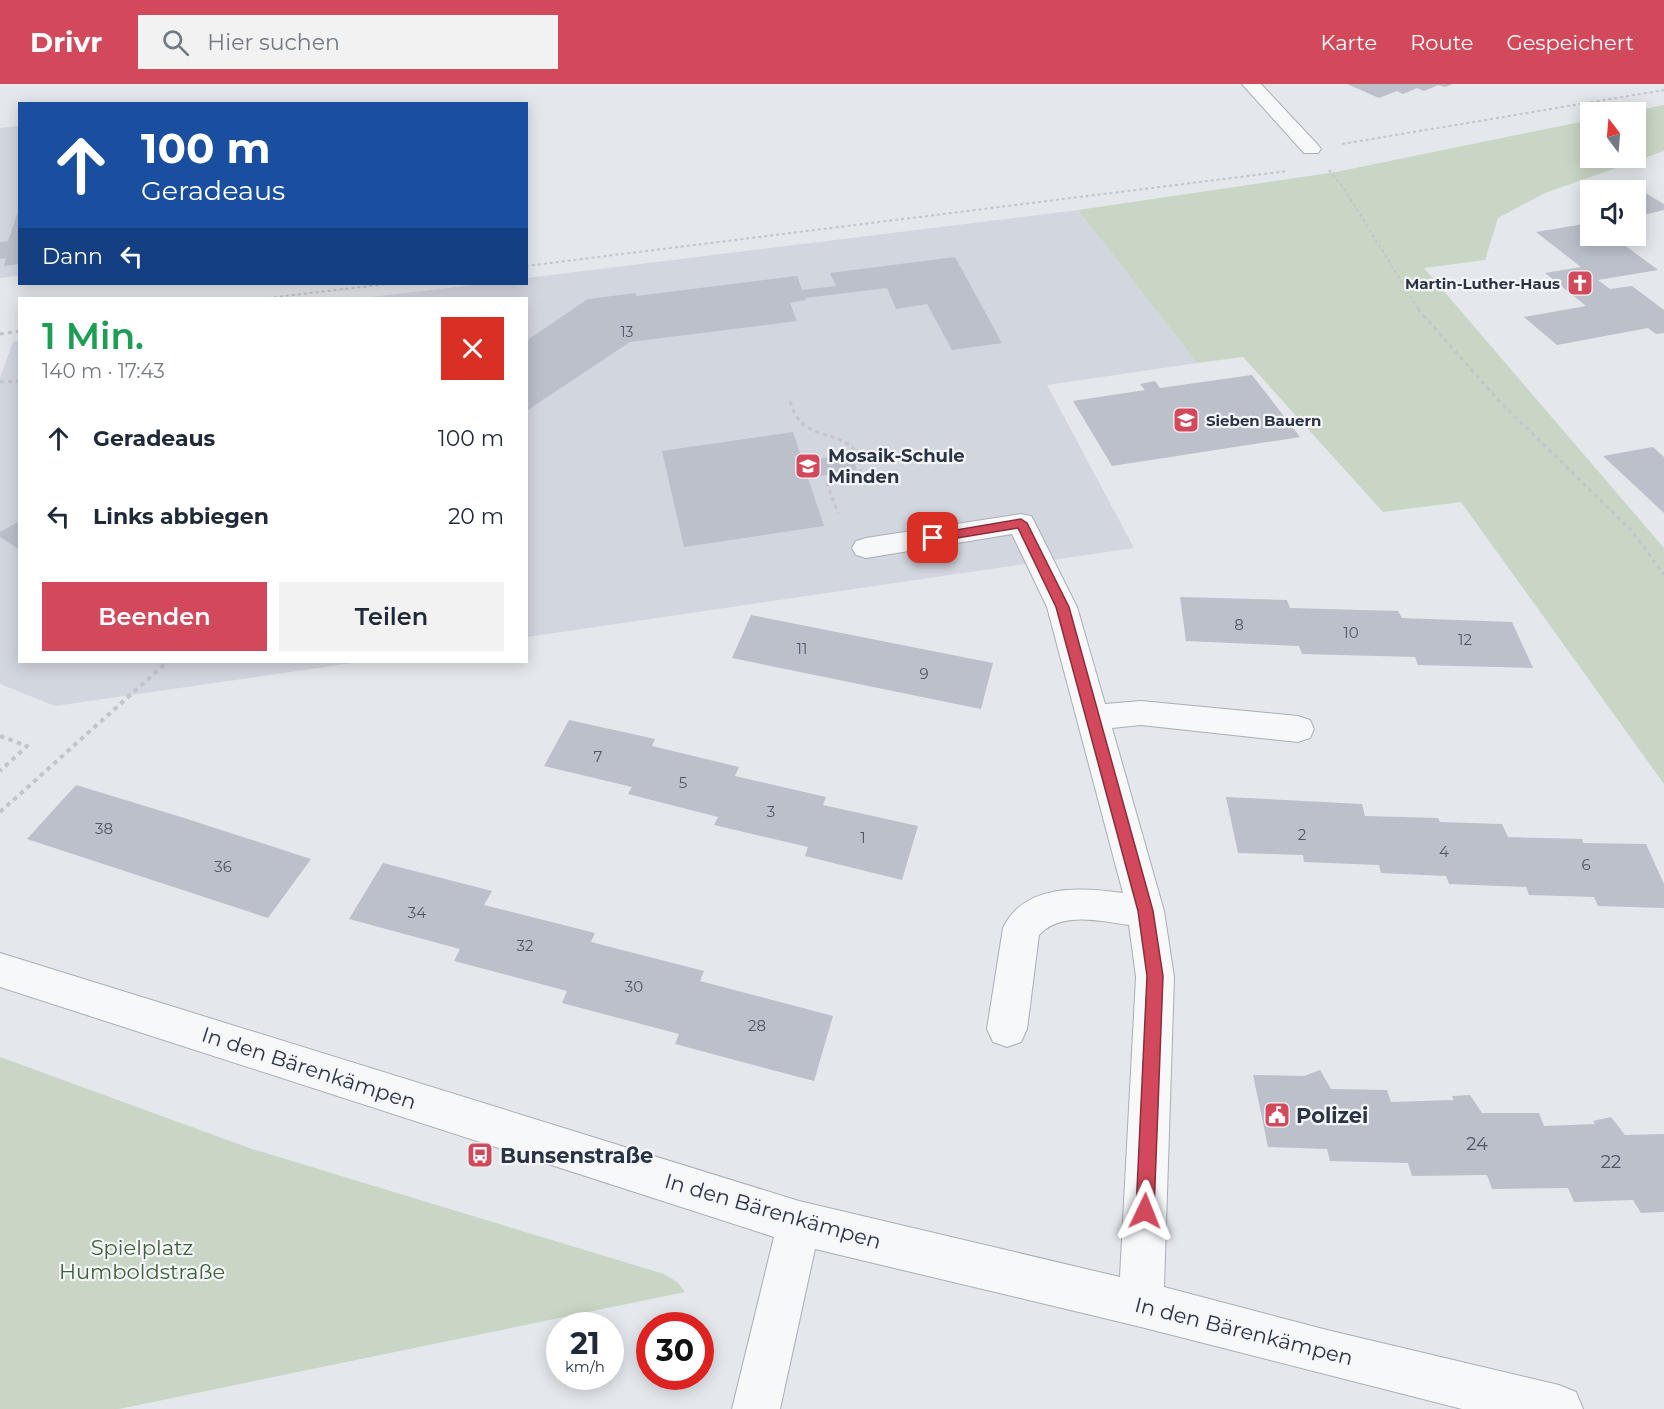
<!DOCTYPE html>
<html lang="de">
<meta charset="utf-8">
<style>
body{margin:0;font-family:Montserrat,sans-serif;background:#f2f2f3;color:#1f2937;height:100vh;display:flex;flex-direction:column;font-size:22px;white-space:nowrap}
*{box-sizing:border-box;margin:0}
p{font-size:20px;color:#747a83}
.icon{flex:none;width:33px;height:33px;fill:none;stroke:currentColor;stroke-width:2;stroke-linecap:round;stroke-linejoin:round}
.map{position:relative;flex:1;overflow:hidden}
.sheet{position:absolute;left:18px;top:213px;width:510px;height:366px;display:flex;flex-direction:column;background:#fff;border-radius:0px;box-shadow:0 3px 15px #0003}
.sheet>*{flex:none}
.guide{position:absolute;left:18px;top:18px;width:510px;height:183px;border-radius:0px;box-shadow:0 3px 15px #0003;background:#1a4fa0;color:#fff;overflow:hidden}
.needle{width:39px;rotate:344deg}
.controls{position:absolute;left:1580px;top:18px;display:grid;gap:12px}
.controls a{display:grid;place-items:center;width:66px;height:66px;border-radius:0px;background:#fff;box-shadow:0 3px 15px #0003;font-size:30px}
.speed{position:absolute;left:546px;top:1228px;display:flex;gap:12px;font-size:30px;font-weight:700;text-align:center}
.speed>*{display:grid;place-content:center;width:78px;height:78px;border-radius:50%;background:#fff;box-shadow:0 3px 15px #0003;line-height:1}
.speed small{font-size:15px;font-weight:400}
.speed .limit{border:9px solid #d22;background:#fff;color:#111}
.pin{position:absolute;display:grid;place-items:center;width:51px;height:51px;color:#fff;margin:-26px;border-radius:12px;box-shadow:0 3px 9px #0006}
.me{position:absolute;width:66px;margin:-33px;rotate:2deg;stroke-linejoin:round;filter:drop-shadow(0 0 4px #0008)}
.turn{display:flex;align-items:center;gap:21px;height:126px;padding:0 24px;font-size:27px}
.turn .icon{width:78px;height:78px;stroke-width:2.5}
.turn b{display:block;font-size:42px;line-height:51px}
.then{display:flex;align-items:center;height:57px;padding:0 24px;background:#0003;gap:12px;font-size:22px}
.round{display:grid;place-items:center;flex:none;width:63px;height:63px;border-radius:0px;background:#f2f2f3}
.overview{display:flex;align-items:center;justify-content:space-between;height:102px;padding:0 24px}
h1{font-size:36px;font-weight:600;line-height:45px;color:#1e9e55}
.button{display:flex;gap:12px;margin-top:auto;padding:12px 24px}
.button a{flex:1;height:69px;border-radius:0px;background:#d1495b;color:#fff;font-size:24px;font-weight:600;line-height:69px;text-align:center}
.button a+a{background:#f2f2f3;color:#1f2937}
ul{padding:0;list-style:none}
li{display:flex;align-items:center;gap:18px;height:78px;padding:0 24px}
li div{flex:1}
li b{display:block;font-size:22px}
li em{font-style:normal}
header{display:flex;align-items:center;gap:36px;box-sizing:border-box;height:84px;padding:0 30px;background:#d1495b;color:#fff}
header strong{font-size:28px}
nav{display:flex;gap:33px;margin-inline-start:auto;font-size:21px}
.search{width:420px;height:54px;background:#f2f2f3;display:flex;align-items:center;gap:15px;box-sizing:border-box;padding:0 21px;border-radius:0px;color:#747a83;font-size:22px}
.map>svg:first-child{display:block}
.built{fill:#d2d6de}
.green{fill:#c9d6c5}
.building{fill:#bbc0ca}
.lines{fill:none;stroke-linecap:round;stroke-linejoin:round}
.minor-casing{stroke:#a9aeb7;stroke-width:2}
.path-far2{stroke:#c2c5cb;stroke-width:2;stroke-dasharray:3 3;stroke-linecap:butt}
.path-far1{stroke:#c2c5cb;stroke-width:3;stroke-dasharray:4 4;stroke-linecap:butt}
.path{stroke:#c2c5cb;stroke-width:4;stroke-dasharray:4.5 4.5;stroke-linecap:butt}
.minor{fill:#f7f8fa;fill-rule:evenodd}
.route{fill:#d1495b;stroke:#882f3b;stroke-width:1.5}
.labels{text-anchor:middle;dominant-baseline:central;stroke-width:4.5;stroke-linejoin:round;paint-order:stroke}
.far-number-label{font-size:14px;fill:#4f5766}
.far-poi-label{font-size:15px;font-weight:bold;fill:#2b3445;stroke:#f4f6f9;text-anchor:end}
.number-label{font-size:15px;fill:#4f5766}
.poi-label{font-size:18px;font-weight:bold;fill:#2b3445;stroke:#f4f6f9;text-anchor:start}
.near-number-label{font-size:18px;fill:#4f5766}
.near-street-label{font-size:21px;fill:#2b3445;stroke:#f4f6f9}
.near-poi-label{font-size:21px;font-weight:bold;fill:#2b3445;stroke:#f4f6f9;text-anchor:start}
.near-park-label{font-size:21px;fill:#3f6138;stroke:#f4f6f9}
</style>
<header>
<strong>Drivr</strong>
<div class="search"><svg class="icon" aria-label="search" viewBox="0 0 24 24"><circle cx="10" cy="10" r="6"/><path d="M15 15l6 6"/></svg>Hier suchen</div>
<nav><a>Karte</a><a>Route</a><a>Gespeichert</a></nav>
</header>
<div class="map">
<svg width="1664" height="1325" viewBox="0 0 1664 1325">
<rect width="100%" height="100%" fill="#e4e7ec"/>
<g class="built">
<path d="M19,42V192L0,194V44Z"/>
<path d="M1078,126L1197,279L1047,301L1134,464L527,553L526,214H362L483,200H526L527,194Z"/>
<path d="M19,257L20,578H359L55,622L0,600V294L13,258Z"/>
</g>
<g class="green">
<path d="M1664,21V67L1545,109L1498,134L1485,176L1424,184L1664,464V700L1461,418L1383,428L1243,273L1197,279L1078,126L1336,88L1590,36V74H1635V28H1629Z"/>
<path d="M0,973L252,1065L664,1190L677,1198L685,1208L119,1325H0Z"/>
</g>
<g class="building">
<path d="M1347,0H1453L1445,3L1438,1L1424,7L1417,4L1403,10L1397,7L1379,14Z"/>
<path d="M1635,103L1664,120V126L1635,133V106H1624Z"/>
<path d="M20,122V180L4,182L6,174L0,175V158L8,157Z"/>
<path d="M1590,139V152H1612L1658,186L1598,196L1610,205L1632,202L1664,226V249L1656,250L1648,244L1557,261L1524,233L1586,222L1545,189L1581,183L1536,148Z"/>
<path d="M955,173L1002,259L952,266L927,220L896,225L887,204L805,214L806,216L790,219L797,237L630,258L526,327V257L588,215L636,209V212L797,192L802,206L836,202L830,189Z"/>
<path d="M1252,291L1300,353L1112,382L1073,317L1145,306L1140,300L1155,297L1160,304Z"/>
<path d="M793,348L803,378L851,369L857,386L808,394L824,442L684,463L662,367Z"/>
<path d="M1653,363L1664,373V429L1603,372Z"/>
<path d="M20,437V466L0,453V448Z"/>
<path d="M1180,513L1287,516L1290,524L1398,527L1402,534L1512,538L1533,584L1418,581L1415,573L1302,570L1299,562L1186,557Z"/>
<path d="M751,531L993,579L981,625L732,574Z"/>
<path d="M569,636L655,655L652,662L739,683L735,692L826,713L823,721L918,742L902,796L805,772L808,763L714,741L718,733L628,710L632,703L544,682Z"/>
<path d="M76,701L181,733L311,775L268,834L27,755Z"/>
<path d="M1226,713L1362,720L1365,732L1438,734L1440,738L1502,740L1508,753L1582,755L1583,759L1646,760L1664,800V824L1598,822L1594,813L1529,811L1526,803L1449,800L1446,792L1381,789L1379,781L1304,778L1303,771L1238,769Z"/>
<path d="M383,779L492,807L484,821L595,849L591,858L704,887L700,897L833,932L814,997L675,960L679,950L562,919L567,907L454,877L460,865L349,835Z"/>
<path d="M1320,986L1331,1005L1387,1006L1391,1018L1454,1016L1452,1012L1470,1011L1482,1029H1539L1544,1042L1595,1040L1593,1037L1611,1033L1625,1051L1664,1050V1128L1641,1129L1633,1116L1574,1118L1568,1104L1492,1105L1487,1091L1412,1092L1408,1079L1330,1077L1327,1065L1268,1063L1253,991L1304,992Z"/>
</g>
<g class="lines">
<g class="minor-casing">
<g id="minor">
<path d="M1242,0H1261L1318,61L1321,65L1318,69H1304Z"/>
<path d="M1021,430L1031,432L1035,439L1077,523L1105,620L1141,617L1298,632L1310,636L1314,645L1310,654L1298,658L1141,641L1112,644L1164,827L1174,893L1164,1203L1327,1246L1559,1301L1576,1308L1583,1325H1462L1141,1243L815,1165L780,1325H732L774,1153L0,903V869L799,1117L1120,1193L1136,893L1129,841C1100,837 1061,827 1039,851L1027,945L1021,958L1007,963L993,958L987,945L1003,844C1024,799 1081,803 1123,809L1047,523L1012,450L866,474L856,471L852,464L856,457L866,454Z"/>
</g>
</g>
<g class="path-far2">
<path d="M1342,60L1664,6"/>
<path d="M1329,86L1343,103L1419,226"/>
<path d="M526,182L1288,87"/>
<path d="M268,214L387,200"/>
</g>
<g class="path-far1">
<path d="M1418,225L1500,318L1632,447L1664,491"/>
<path d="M0,250L20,247"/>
<path d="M0,298L20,297"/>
<path d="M790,318C793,325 796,334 802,339C824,358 860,348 860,387L852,393L826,397L838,429"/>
</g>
<g class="path">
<path d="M0,652L27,662L0,687"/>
<path d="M0,728L167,578"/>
</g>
<use href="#minor" class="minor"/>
</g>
<path class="route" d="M1021,435L1027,439L1069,523L1153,827L1163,892L1154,1127L1152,1133L1145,1136L1139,1133L1136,1127L1147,892L1138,827L1056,523L1018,444L933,458L927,454L933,450Z"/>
<defs>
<g id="church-square" transform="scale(1.35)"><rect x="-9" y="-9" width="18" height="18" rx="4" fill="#d1495b" stroke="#f4f6f9"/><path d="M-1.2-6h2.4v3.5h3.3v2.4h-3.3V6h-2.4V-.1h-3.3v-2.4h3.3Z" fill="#fff"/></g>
<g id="school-square" transform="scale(1.35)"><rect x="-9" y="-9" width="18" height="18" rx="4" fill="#d1495b" stroke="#f4f6f9"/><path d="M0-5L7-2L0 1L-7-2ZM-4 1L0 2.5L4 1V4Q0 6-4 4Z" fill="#fff"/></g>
<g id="civic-square" transform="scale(1.35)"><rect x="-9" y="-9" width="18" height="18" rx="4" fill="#d1495b" stroke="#f4f6f9"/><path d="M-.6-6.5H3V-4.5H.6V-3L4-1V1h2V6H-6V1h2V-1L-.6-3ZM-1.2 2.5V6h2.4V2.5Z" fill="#fff"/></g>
<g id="bus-square" transform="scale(1.35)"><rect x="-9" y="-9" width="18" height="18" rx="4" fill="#d1495b" stroke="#f4f6f9"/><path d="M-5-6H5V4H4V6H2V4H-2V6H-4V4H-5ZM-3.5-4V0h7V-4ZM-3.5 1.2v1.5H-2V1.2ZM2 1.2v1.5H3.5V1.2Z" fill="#fff"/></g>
</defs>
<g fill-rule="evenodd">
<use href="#church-square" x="1580" y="199"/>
<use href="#school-square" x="1186" y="336"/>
<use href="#school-square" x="808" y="382"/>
<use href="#civic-square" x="1277" y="1031"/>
<use href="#bus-square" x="480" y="1071"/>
</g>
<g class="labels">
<g class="far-number-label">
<text x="627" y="248">13</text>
</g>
<g class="far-poi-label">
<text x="1560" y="199">Martin-Luther-Haus</text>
<text x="1206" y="336" text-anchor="start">Sieben Bauern</text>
</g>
<g class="number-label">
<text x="1239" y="540">8</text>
<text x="1351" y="548">10</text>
<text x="1465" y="555">12</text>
<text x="802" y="564">11</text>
<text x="924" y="589">9</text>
<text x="598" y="672">7</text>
<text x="683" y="698">5</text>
<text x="771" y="727">3</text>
<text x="104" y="744">38</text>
<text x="1302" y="750">2</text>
<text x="863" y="753">1</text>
<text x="1444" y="767">4</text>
<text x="1586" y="780">6</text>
<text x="223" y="782">36</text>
<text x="417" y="828">34</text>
<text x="525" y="861">32</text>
<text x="634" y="902">30</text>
<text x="757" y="941">28</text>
</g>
<g class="poi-label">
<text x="828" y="372">Mosaik-Schule<tspan x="828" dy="21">Minden</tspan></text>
</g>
<g class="near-number-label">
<text x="1477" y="1060">24</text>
<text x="1611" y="1078">22</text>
</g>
<g class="near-street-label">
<text transform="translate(309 984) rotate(18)">In den Bärenkämpen</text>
<text transform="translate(773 1127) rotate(16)">In den Bärenkämpen</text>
<text transform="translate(1244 1247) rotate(14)">In den Bärenkämpen</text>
</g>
<g class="near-poi-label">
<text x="1296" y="1031">Polizei</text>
<text x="500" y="1071">Bunsenstraße</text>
</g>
<g class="near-park-label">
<text x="142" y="1163">Spielplatz<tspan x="142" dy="24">Humboldstraße</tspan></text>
</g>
</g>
</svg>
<div class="controls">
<a><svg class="needle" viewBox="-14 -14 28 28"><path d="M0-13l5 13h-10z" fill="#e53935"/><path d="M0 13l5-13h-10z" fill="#747a83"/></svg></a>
<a><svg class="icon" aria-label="sound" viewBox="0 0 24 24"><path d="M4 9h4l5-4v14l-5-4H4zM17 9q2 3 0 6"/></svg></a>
</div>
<div class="speed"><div>21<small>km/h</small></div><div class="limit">30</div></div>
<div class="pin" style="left:933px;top:454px;background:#d93025"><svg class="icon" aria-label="arrive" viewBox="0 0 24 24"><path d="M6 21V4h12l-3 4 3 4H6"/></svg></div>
<svg class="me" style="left:1145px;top:1127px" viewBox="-20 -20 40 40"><path d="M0-17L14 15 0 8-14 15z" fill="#d1495b" stroke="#fff" stroke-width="4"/></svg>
<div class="guide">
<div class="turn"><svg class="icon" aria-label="ahead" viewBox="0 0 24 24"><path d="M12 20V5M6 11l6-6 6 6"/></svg><div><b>100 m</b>Geradeaus</div></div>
<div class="then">Dann<svg class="icon" aria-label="left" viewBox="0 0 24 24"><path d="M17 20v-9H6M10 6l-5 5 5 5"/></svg></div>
</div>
<section class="sheet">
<div class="overview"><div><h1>1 Min.</h1><p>140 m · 17:43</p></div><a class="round" style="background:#d93025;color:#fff"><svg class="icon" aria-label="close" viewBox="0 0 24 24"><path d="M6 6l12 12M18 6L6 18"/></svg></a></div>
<ul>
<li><svg class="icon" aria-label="ahead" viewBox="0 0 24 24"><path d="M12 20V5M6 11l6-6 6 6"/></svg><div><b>Geradeaus</b></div><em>100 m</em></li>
<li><svg class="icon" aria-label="left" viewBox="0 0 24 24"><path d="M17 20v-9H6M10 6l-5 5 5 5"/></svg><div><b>Links abbiegen</b></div><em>20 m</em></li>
</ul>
<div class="button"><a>Beenden</a><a>Teilen</a></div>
</section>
</div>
